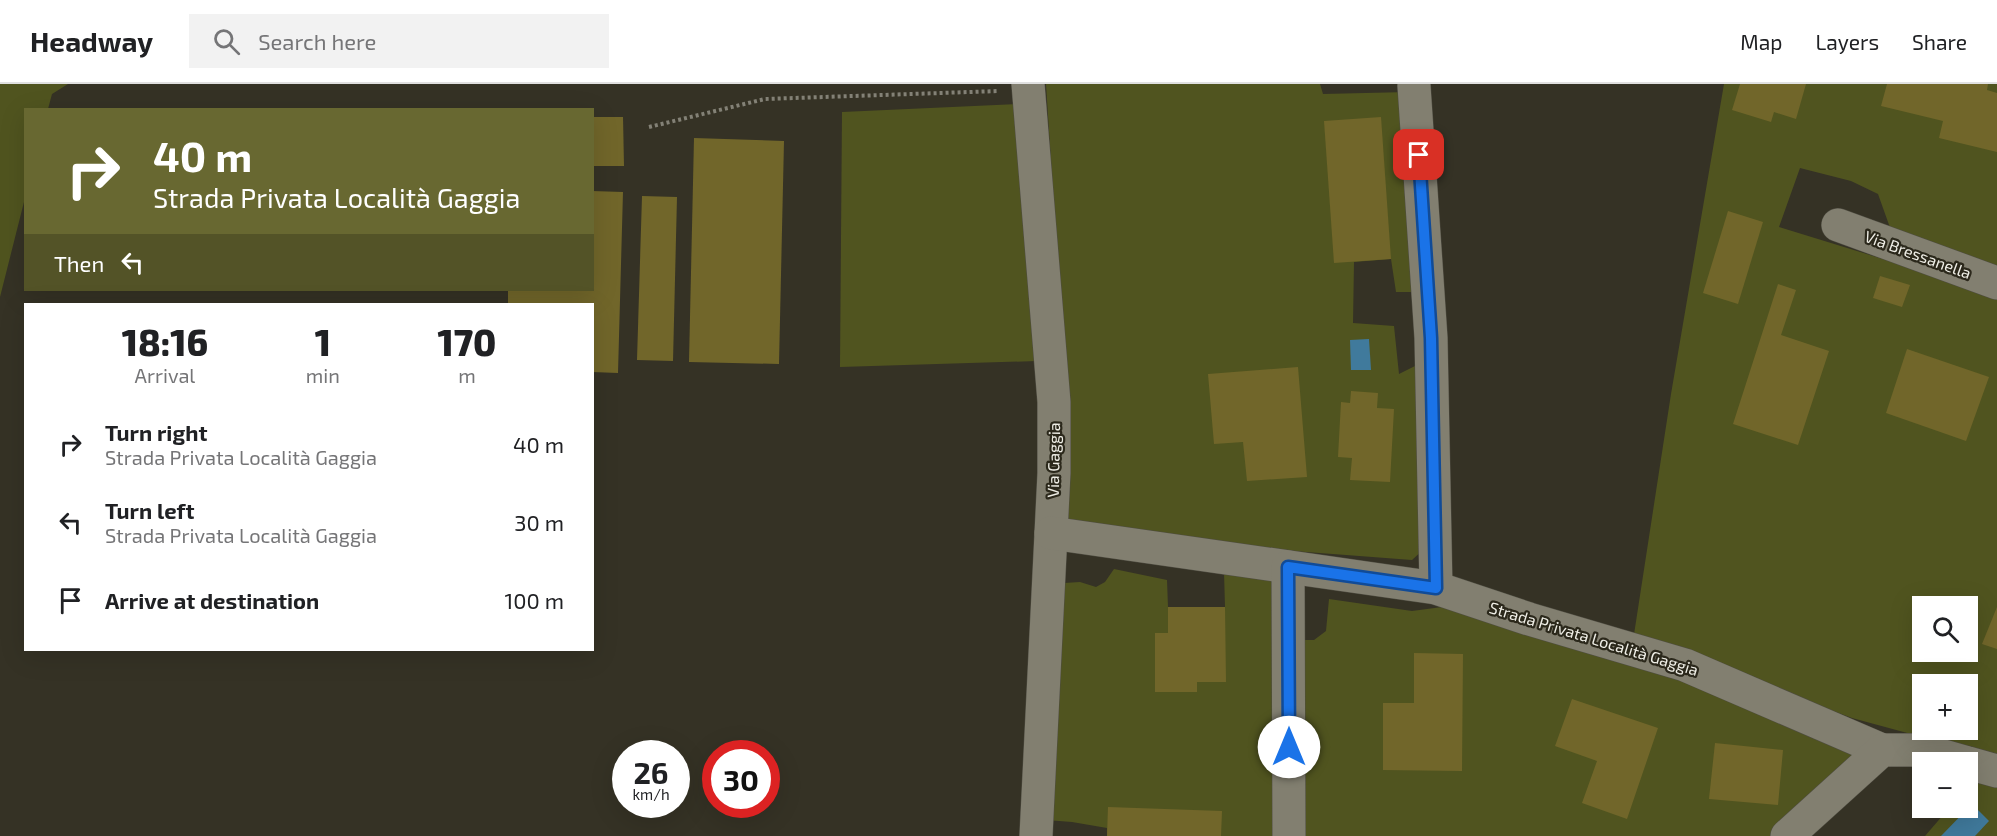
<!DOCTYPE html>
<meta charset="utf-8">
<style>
body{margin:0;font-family:"Exo 2",sans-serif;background:#f2f2f2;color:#202124;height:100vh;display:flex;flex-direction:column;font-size:22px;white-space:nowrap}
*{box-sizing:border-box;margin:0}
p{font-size:20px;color:#757577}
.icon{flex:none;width:33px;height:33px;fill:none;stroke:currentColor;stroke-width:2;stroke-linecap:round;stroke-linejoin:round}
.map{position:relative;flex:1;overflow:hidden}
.side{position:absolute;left:24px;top:219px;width:570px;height:348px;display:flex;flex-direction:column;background:#fff;border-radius:0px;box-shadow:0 6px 24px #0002}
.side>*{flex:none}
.hud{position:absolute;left:24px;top:24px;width:570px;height:183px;border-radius:0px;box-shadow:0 6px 24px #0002;background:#686831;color:#fff;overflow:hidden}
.fabs{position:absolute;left:1912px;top:512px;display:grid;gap:12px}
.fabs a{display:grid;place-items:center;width:66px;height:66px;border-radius:0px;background:#fff;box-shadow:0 6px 24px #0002;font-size:30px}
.speed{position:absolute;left:612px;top:656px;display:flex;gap:12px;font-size:30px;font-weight:700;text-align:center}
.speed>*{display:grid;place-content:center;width:78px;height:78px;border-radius:50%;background:#fff;box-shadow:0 6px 24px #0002;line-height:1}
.speed small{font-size:15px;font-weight:400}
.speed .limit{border:9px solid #d22;background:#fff;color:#111}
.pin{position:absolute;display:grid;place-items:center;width:51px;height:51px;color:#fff;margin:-26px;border-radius:12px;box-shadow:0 3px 9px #0006}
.me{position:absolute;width:66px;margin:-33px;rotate:0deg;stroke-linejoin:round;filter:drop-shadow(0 0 4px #0008)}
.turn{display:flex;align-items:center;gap:21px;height:126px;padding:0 30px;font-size:27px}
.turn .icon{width:78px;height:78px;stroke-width:2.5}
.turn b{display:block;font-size:42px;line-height:51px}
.then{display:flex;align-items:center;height:57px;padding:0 30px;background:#0003;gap:12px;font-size:22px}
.eta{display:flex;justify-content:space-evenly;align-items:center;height:102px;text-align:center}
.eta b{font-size:36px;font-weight:800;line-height:42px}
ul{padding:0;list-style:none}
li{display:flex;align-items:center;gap:18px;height:78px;padding:0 30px}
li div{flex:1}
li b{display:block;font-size:22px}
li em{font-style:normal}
header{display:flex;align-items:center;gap:36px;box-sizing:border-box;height:84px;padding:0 30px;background:#fff;border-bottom:2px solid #e0e0e0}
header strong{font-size:28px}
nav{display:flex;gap:33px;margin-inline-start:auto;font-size:21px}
.search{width:420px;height:54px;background:#f2f2f2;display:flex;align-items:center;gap:15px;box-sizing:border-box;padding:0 21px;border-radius:0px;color:#757577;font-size:22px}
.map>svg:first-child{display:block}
.green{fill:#50541f;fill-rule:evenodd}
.water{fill:#407a9c}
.building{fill:#71662a}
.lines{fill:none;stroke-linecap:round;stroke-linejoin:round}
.minor-casing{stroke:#4f4d42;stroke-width:34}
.path{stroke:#838176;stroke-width:4;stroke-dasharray:3 3;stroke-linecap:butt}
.minor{stroke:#827f70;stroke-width:33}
.route-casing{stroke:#114b97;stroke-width:15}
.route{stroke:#1a73e8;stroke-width:10}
.labels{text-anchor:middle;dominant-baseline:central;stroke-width:4.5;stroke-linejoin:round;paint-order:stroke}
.street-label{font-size:16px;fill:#efeee6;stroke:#2b281b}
</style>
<header>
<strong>Headway</strong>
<div class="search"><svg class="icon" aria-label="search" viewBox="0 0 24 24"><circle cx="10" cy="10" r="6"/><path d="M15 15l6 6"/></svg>Search here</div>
<nav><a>Map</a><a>Layers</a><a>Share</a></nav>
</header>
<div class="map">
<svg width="1997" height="752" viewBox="0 0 1997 752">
<rect width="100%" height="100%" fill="#353225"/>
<g class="green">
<path d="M0,0H68L52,10L48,25L26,26L25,114L0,213Z"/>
<path d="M1046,0H1320L1323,10L1408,8L1419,208H1396L1391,175L1354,178L1353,239L1394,242L1399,290L1415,282L1424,465L1412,476L1268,465L1065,436L1064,283Z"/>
<path d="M1724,0H1997V190L1893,152L1878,110L1851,97L1800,84L1779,143L1922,187L1997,213V675L1970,666L1852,634L1755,598L1633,557L1671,310ZM1923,522H1968V567H1923ZM1923,600H1968V645H1923Z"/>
<path d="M1019,20L1037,277L840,283L842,28Z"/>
<path d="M1114,485L1167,496L1168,523H1225L1224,488L1280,494L1279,752H1107V744L1072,738L1046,736L1064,499L1080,498L1096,503L1105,498Z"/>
<path d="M1329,515L1412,527L1457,521L1682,589L1860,664L1776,752H1297L1299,556H1314L1326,547Z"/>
<path d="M1979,690L1997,697V752H1925L1950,723H1968V703Z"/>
</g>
<g class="water">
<path d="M1369,255L1371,286H1351L1350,256Z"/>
<path d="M1972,720L1989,737L1975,752H1941Z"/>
</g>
<g class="building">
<path d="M1740,0H1806L1796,35L1774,28L1771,38L1732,26Z"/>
<path d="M1887,0H1988L1987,6L1997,9V68L1939,54L1943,37L1881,22Z"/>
<path d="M592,33H623L624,82H592Z"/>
<path d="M1381,33L1391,175L1334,179L1324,37Z"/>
<path d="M694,54L784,57L779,280L689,278Z"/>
<path d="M592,107L623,108L618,289L592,288V220H508V206H592Z"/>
<path d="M642,112L677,113L673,277L637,276Z"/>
<path d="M1728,127L1763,138L1738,220L1703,209Z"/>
<path d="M1880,192L1910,201L1902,223L1873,214Z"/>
<path d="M1778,200L1796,206L1781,251L1829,267L1798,361L1733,340Z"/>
<path d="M1907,265L1989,293L1966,357L1886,329Z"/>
<path d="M1298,283L1307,393L1247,397L1243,358L1214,360L1208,290Z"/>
<path d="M1351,307L1378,309L1377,324L1394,325L1390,398L1350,396L1352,374L1338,373L1341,318L1350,319Z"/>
<path d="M1168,523H1225L1226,598H1197V608H1155V549H1168Z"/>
<path d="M1997,523V565L1982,560Z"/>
<path d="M1414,569L1463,570L1462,687L1383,686V619H1414Z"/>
<path d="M1572,615L1658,644L1627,735L1582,719L1597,677L1555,662Z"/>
<path d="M1715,659L1783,666L1778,721L1709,715Z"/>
<path d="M1108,723L1222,727L1221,752H1107Z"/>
</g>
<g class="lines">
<g class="minor-casing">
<g id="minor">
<path d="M1028,0L1054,318V389L1036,752"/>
<path d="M1414,2L1431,254L1436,504"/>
<path d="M1838,141L1997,199"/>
<path d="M1051,449L1436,504L1529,535L1685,581L1882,666"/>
<path d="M1288,483L1289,752"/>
<path d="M1968,679L1997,687"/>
<path d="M1787,752L1882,666H1923L1965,678"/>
</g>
</g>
<path class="path" d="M649,43L765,15L999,7"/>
<use href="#minor" class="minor"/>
</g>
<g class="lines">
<g class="route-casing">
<path id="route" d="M1289,663L1288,483L1436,504L1431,254L1419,71"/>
</g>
<use href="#route" class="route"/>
</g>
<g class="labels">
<g class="street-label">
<text transform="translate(1918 170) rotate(20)">Via Bressanella</text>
<text transform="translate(1053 376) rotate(-89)">Via Gaggia</text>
<text transform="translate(1594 554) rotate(17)">Strada Privata Località Gaggia</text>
</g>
</g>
</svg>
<div class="fabs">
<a><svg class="icon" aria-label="search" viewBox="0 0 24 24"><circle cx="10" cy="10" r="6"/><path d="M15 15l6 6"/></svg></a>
<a>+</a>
<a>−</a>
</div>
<div class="speed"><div>26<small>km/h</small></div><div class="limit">30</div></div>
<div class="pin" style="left:1419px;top:71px;background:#d93025"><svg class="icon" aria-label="arrive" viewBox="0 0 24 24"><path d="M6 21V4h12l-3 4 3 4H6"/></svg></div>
<svg class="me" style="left:1289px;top:663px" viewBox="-20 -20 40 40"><circle r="19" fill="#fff"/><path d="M0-13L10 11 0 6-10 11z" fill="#1a73e8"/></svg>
<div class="hud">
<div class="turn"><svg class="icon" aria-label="right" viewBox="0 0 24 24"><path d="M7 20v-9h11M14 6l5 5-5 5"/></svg><div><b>40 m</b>Strada Privata Località Gaggia</div></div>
<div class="then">Then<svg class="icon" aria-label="left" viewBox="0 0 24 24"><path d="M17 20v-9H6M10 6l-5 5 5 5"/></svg></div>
</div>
<section class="side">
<div class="eta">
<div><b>18:16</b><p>Arrival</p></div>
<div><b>1</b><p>min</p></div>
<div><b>170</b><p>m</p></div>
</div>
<ul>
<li><svg class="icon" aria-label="right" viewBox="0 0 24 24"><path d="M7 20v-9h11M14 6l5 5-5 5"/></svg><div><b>Turn right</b><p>Strada Privata Località Gaggia</p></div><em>40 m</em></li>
<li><svg class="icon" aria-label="left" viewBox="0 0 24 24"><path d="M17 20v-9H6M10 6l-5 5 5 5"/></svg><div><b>Turn left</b><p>Strada Privata Località Gaggia</p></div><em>30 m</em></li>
<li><svg class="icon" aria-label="arrive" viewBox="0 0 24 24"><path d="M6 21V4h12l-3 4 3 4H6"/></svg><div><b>Arrive at destination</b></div><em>100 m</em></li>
</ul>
</section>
</div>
